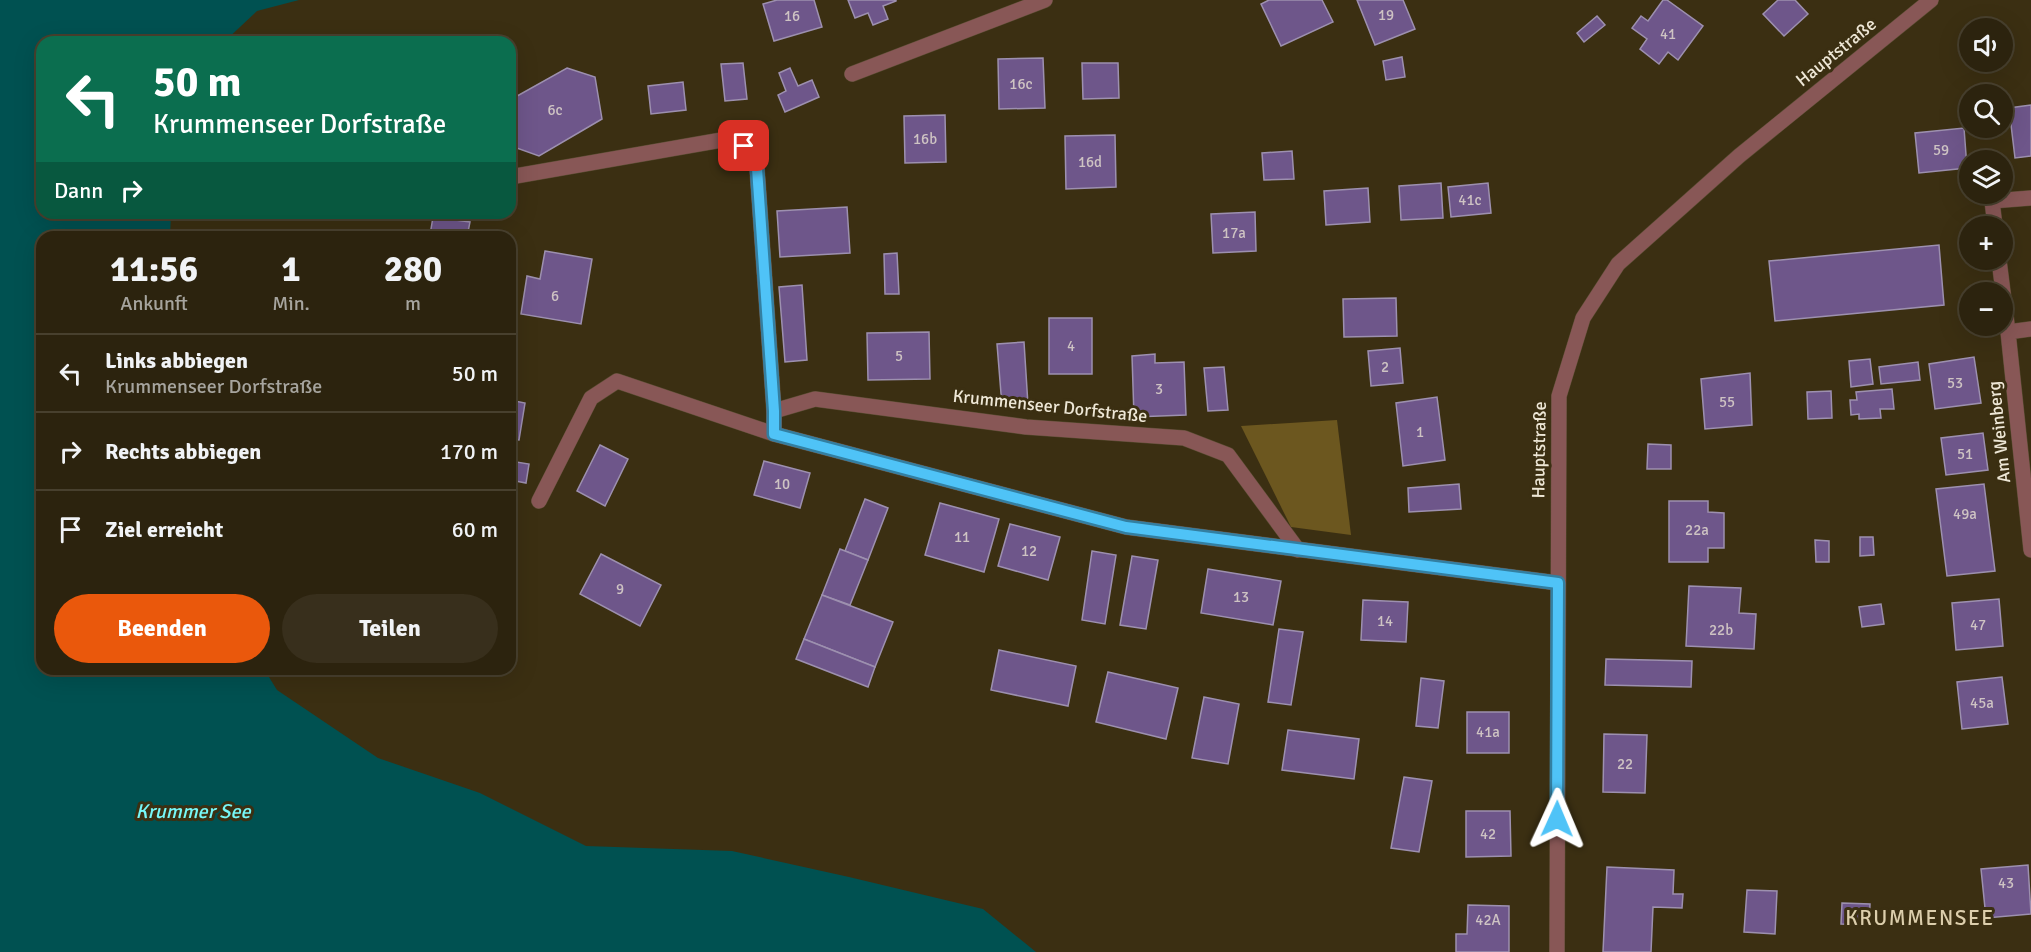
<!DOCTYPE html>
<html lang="de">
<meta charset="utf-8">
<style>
body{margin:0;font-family:Signika,sans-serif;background:#382f1c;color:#f1f3f6;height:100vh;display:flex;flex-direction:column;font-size:22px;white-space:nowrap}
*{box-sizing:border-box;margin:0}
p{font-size:20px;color:#a6a49e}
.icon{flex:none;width:33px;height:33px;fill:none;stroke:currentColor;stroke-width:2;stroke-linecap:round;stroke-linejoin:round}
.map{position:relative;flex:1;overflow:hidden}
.panel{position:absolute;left:36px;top:231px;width:480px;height:444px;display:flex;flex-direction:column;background:#2c230e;border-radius:18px;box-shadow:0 6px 24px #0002,0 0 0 2px #48402e}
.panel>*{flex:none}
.guide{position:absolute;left:36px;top:36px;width:480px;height:183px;border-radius:18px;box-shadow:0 6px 24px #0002,0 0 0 2px #48402e;background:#0b6e4f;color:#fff;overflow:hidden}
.controls{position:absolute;left:1959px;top:18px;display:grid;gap:12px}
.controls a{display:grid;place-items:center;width:54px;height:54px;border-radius:50%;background:#2c230e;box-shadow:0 6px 24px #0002,0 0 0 2px #48402e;font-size:30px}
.pin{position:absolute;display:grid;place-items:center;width:51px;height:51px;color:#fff;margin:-26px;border-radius:12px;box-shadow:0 3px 9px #0006}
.me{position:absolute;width:66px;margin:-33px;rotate:1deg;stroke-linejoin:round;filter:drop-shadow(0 0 4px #0008)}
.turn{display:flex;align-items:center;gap:21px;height:126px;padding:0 18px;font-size:27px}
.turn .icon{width:78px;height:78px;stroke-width:2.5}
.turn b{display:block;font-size:42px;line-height:51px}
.then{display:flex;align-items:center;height:57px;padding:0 18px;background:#0003;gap:12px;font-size:22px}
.eta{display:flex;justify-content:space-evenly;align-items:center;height:102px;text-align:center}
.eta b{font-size:36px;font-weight:700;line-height:42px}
.action{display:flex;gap:12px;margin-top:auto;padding:12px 18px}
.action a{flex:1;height:69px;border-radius:36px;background:#ea580c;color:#fff;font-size:24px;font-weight:700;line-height:69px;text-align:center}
.action a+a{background:#382f1c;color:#f1f3f6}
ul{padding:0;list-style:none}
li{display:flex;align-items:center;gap:18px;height:78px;padding:0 18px;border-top:2px solid #48402e}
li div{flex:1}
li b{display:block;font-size:22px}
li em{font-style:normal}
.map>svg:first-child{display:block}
.green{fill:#6c571f}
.water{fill:#005151}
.building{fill:#6e568a;stroke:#9d90af;stroke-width:1.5}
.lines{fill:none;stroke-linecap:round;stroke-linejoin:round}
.minor-casing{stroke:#584c31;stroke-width:16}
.minor{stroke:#885756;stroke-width:15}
.route-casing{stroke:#337fa1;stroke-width:15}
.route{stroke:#4fc3f7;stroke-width:10}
.labels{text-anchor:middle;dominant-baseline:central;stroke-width:6;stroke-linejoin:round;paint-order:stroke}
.number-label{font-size:15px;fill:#cec3c3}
.street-label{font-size:18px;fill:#eee7d6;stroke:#3b2f12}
.water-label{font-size:20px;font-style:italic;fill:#76f7f7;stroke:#3b2f12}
.quarter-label{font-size:21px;letter-spacing:1.5px;fill:#dcceac;stroke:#3b2f12}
</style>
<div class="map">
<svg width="2031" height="952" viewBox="0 0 2031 952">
<rect width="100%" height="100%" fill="#3b2f12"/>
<path class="green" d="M1337,420L1351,535L1291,527L1241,426Z"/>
<path class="water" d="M0,0H299L257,11L224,42H42V213H171L170,237H42V669H264L277,690L378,758L480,793L586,846L732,851L849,877L983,909L1036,952H0Z"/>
<g class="building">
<path d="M777,0H814L822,27L774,41L763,4Z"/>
<path d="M848,0H896V1L883,6L888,19L873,25L868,13L855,18Z"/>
<path d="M1269,0H1322L1333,22L1281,46L1261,4Z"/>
<path d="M1357,0H1403L1415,29L1375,45Z"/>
<path d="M1663,0H1667L1703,26L1678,60L1668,52L1659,64L1640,49L1647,39L1632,28L1641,16L1648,21Z"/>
<path d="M1778,0H1795L1808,14L1784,36L1763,14Z"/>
<path d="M1597,16L1605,25L1584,42L1577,33Z"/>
<path d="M1402,57L1405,77L1386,80L1383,61Z"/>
<path d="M1043,58L1045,108L999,109L998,59Z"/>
<path d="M743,63L747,99L725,101L721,64Z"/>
<path d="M1082,63H1118L1119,98L1083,99Z"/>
<path d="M567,68L595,77L602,119L539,156L511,146L510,100Z"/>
<path d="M790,68L798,86L812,80L819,97L785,112L778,95L786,91L779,73Z"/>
<path d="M683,82L686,110L651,114L648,86Z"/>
<path d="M2031,105V156L2015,158L2009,108Z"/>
<path d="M945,115L946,162L905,163L904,116Z"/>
<path d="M1964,128L1967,168L1919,173L1915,133Z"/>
<path d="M1115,135L1116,187L1066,189L1065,136Z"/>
<path d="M1292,151L1294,179L1264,180L1262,153Z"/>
<path d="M1441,183L1443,218L1401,220L1399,186Z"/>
<path d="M1488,183L1491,213L1451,217L1448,187Z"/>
<path d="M1368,188L1370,222L1326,225L1324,191Z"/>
<path d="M847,207L850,253L780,257L777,211Z"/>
<path d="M1255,212L1256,251L1213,253L1211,214Z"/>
<path d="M433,217L470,222L467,237H414L415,232L430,235Z"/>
<path d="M1939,245L1944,305L1775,321L1769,261Z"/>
<path d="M545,251L592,259L581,324L521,314L527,276L540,279Z"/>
<path d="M897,253L899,294H885L884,254Z"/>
<path d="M802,285L807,360L785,362L779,287Z"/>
<path d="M1396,298L1397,336L1344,337L1343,299Z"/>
<rect x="1049" y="318" width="43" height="56"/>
<path d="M929,332L930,379L868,380L867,333Z"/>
<path d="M1024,342L1028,405L1002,406L997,344Z"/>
<path d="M1400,348L1403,383L1371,386L1368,351Z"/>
<path d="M1155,354V363L1184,362L1186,415L1134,417L1132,356Z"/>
<path d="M1974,357L1981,403L1935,409L1929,364Z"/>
<path d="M1870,359L1873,384L1851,387L1849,361Z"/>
<path d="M1918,362L1920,380L1881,384L1879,367Z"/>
<path d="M1224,367L1228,410L1208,411L1204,368Z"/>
<path d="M1750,373L1752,425L1705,429L1701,379Z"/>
<path d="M1892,389L1894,409H1880L1881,418L1859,419V414L1851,415L1850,400H1857L1856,392Z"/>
<path d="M1831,391L1832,418L1808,419L1807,392Z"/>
<path d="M1437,397L1445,460L1403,466L1396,403Z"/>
<path d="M510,400L525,403L519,440L510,439Z"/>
<path d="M1983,433L1988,470L1946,475L1941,438Z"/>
<path d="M1648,444L1671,445V469H1647Z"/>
<path d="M600,445L628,459L605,506L577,491Z"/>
<path d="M510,461L529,464L526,483L510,480Z"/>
<path d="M764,461L810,473L800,508L754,495Z"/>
<path d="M1459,484L1461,509L1409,512L1408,488Z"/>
<path d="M1984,484L1995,571L1947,576L1936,489Z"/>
<path d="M865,499L888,508L868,560L845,551Z"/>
<path d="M1669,501H1708V512L1724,513V548H1708V562H1669Z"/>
<path d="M940,503L999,519L984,572L925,555Z"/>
<path d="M1010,524L1060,537L1048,580L998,566Z"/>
<path d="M1860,537H1873L1874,555L1860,556Z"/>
<path d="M1815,540L1829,541V562H1816Z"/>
<path d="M840,549L868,560L850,605L822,595Z"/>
<path d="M1092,551L1116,555L1105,624L1082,620Z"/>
<path d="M601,554L661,585L640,626L580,594Z"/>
<path d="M1132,556L1158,560L1146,629L1120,625Z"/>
<path d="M1208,569L1281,581L1273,625L1201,613Z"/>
<path d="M1689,586L1741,588L1739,613L1756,614L1754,649L1686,646Z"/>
<path d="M822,595L893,622L875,667L804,639Z"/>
<path d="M1999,599L2003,646L1956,650L1952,603Z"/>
<path d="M1363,600L1408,602L1406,642L1361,640Z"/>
<path d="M1881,604L1884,624L1862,627L1859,607Z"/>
<path d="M1279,629L1303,632L1291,705L1268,702Z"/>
<path d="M804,639L875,667L868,687L796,659Z"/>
<path d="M999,650L1076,666L1068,706L991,690Z"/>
<path d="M1606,659L1692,661L1691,687L1605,685Z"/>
<path d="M1108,672L1178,688L1166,739L1096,722Z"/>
<path d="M2002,677L2008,724L1962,729L1957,682Z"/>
<path d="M1421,678L1444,681L1438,728L1416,726Z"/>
<path d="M1204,697L1239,704L1228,764L1192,758Z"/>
<rect x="1467" y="712" width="42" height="41"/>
<path d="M1288,730L1359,739L1354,779L1282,770Z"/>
<path d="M1604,734L1647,735L1645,793L1603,792Z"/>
<path d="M1404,777L1432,781L1419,852L1391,848Z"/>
<path d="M1466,811H1510L1511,856L1466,857Z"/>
<path d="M2028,865L2031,914L1986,918L1981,869Z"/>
<path d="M1607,867L1674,870L1673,894H1683L1682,908L1653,907L1651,952H1603Z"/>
<path d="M1747,890L1777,891L1775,934L1744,932Z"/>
<path d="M1842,903L1870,904L1869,925L1841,924Z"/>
<path d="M1468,905L1509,906V952H1456V934H1467Z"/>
</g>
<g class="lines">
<g class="minor-casing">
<g id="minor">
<path d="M852,74L1045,0"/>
<path d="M510,177L733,138L756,154L774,411"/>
<path d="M1995,226L1992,201L2031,198"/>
<path d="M1999,260L2008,332"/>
<path d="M2031,329L2008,332L2031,550"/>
<path d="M774,434V411L815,399L1026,427L1184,438L1228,455L1298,550"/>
<path d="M539,501L591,398L617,381L774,434L1126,527L1558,583"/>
<path d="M1557,952L1559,396L1583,318L1618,264L1739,156L1931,0"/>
</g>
</g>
<use href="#minor" class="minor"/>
</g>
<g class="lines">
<g class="route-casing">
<path id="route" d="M744,146L756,154L774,411V434L1126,527L1558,583L1557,819"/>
</g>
<use href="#route" class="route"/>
</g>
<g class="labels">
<g class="number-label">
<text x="1386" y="15">19</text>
<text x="792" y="16">16</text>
<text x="1668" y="34">41</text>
<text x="1021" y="84">16c</text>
<text x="555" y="110">6c</text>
<text x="925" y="139">16b</text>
<text x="1941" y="150">59</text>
<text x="1090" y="162">16d</text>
<text x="1470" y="200">41c</text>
<text x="1234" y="233">17a</text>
<text x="555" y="296">6</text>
<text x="1071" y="346">4</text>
<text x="899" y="356">5</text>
<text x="1385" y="367">2</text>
<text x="1955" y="383">53</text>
<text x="1159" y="389">3</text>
<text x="1727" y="402">55</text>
<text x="1420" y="432">1</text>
<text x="1965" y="454">51</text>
<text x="782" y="484">10</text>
<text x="1965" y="514">49a</text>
<text x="1697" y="530">22a</text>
<text x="962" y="537">11</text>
<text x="1029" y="551">12</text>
<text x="620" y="589">9</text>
<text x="1241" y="597">13</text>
<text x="1385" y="621">14</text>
<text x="1978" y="625">47</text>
<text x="1721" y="630">22b</text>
<text x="1982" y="703">45a</text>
<text x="1488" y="732">41a</text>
<text x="1625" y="764">22</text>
<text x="1488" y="834">42</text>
<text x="2006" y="883">43</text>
<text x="1488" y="920">42A</text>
</g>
<g class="street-label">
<text transform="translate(1836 52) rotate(-39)">Hauptstraße</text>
<text transform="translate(1050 406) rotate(6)">Krummenseer Dorfstraße</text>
<text transform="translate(1999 432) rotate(-96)">Am Weinberg</text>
<text transform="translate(1539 450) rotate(-89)">Hauptstraße</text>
</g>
<g class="water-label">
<text x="193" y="811">Krummer See</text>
</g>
<g class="quarter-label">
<text x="1920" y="918">KRUMMENSEE</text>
</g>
</g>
</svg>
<div class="controls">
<a><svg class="icon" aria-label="sound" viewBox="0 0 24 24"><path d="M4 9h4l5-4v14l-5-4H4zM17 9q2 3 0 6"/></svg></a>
<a><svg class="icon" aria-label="search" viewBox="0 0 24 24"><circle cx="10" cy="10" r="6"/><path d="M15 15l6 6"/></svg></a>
<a><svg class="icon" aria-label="layers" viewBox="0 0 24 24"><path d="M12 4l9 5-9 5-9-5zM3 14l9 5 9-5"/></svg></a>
<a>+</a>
<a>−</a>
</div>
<div class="pin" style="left:744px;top:146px;background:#d93025"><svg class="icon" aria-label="arrive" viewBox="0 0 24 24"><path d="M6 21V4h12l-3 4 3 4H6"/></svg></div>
<svg class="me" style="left:1557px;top:819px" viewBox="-20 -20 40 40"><path d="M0-17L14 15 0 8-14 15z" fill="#4fc3f7" stroke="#fff" stroke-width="4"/></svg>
<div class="guide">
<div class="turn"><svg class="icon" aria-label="left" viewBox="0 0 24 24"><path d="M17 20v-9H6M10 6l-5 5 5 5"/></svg><div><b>50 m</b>Krummenseer Dorfstraße</div></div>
<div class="then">Dann<svg class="icon" aria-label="right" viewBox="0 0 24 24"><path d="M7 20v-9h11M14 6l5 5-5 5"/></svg></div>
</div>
<section class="panel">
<div class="eta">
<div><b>11:56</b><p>Ankunft</p></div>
<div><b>1</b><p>Min.</p></div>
<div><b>280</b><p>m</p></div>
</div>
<ul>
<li><svg class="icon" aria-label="left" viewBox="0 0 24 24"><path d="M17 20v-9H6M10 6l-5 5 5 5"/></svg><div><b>Links abbiegen</b><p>Krummenseer Dorfstraße</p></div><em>50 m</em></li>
<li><svg class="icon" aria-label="right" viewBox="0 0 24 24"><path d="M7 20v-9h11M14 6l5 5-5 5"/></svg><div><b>Rechts abbiegen</b></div><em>170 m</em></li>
<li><svg class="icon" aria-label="arrive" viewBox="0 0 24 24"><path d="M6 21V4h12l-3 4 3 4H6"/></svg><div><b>Ziel erreicht</b></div><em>60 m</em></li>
</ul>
<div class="action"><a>Beenden</a><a>Teilen</a></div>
</section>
</div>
